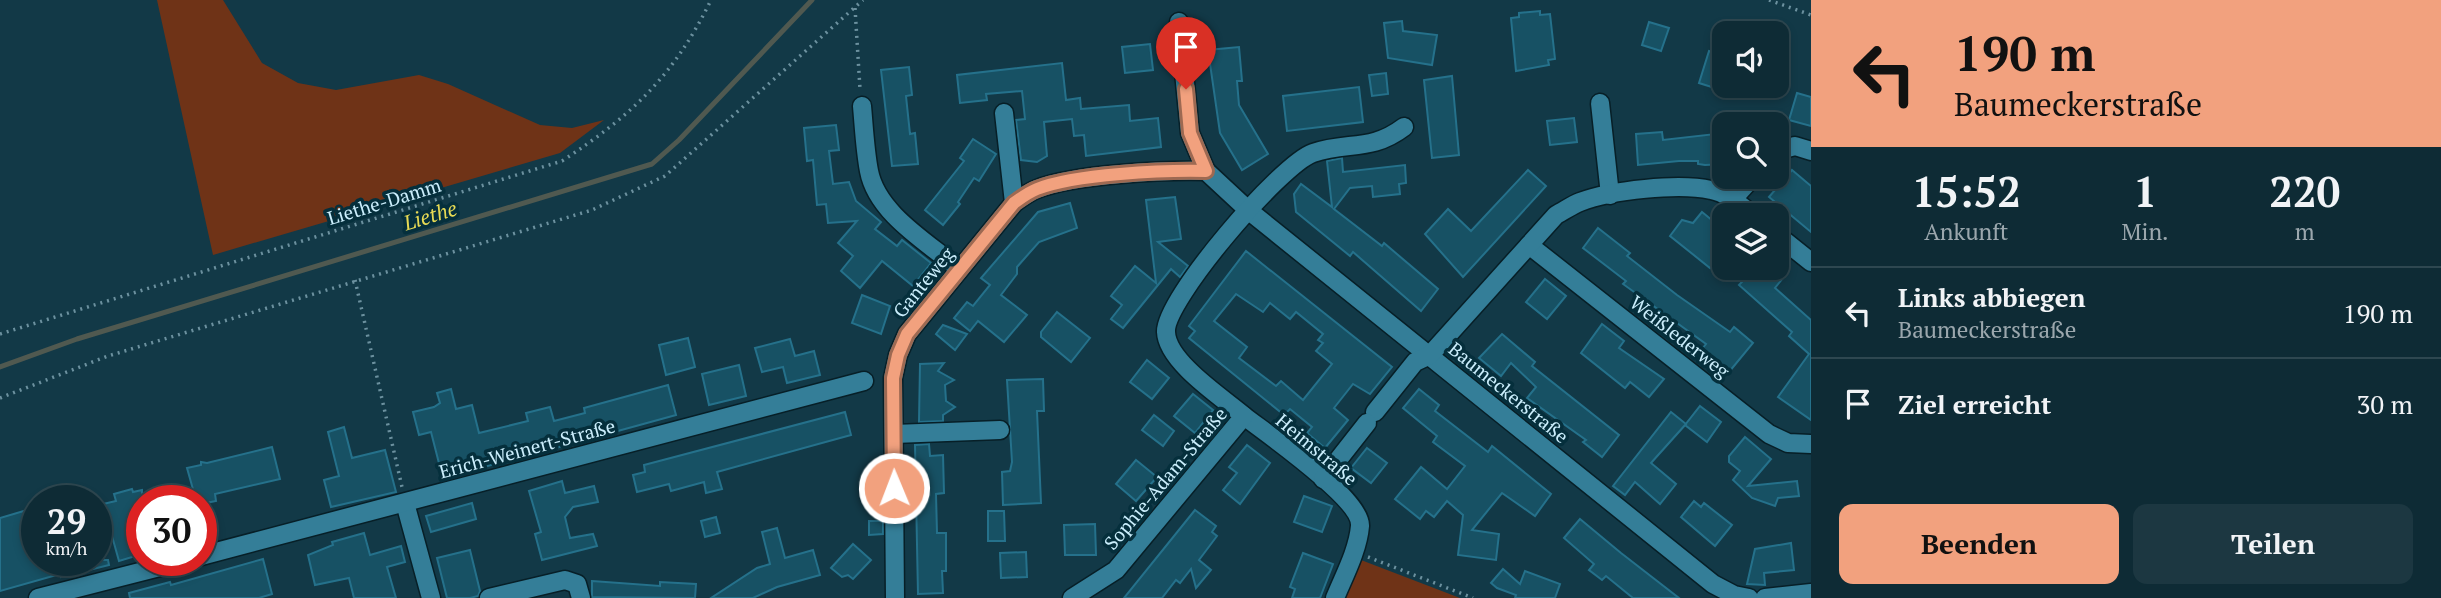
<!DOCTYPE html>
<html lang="de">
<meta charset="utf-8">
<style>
body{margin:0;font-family:"PT Serif",serif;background:#1c3741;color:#f1f3f6;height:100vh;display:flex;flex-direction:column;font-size:26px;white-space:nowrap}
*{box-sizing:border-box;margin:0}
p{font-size:23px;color:#9ba7ad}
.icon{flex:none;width:38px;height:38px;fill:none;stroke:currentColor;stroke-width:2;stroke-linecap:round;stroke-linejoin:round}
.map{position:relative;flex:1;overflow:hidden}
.panel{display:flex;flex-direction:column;background:#0e2b35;width:630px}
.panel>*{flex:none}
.guide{background:#f2a17e;color:#111;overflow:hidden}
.tools{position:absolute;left:1712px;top:21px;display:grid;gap:14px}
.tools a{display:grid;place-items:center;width:77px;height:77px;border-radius:14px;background:#0e2b35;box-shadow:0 4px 10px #0003,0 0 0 2px #2e4750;font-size:35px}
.speed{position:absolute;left:21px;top:485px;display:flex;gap:14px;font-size:35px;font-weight:700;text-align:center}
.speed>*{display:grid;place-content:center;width:91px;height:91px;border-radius:50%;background:#0e2b35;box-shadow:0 4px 10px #0003,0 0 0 2px #2e4750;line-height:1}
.speed small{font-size:18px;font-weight:400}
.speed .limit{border:10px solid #d22;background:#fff;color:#111}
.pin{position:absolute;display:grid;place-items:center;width:60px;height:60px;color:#fff;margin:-72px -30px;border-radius:50% 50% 50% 0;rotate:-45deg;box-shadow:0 0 7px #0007}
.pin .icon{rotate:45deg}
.me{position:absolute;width:77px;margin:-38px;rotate:359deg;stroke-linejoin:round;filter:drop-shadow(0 0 5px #0008)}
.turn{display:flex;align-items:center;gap:24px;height:147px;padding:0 28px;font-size:32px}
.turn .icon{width:91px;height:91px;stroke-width:2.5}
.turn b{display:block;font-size:49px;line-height:60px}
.eta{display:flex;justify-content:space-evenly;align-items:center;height:119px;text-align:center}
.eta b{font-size:42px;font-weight:600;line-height:49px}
.button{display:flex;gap:14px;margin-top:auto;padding:14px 28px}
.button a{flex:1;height:80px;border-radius:14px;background:#f2a17e;color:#111;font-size:28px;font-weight:600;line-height:80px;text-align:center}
.button a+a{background:#1c3741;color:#f1f3f6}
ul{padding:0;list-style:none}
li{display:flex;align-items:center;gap:21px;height:91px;padding:0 28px;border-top:2px solid #2e4750}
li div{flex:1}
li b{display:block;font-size:26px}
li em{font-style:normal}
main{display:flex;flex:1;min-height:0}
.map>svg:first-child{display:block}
.green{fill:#6f3317}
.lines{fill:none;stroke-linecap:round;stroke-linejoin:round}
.stream{stroke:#505950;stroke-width:5}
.building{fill:#175164;stroke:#25718b;stroke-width:2;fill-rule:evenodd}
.minor-casing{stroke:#071f27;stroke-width:21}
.path{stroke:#6c919f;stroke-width:3.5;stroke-dasharray:2 5;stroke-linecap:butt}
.minor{stroke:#347e98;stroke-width:18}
.route-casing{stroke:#9d6952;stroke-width:18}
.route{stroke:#f2a17e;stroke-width:12}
.labels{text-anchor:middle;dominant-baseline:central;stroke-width:7;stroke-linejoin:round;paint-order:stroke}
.street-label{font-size:19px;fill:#cbeefc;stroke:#052f3c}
.water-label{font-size:21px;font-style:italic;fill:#e7da54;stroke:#052f3c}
</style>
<main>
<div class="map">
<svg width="1811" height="598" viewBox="0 0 1811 598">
<rect width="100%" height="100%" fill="#123947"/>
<g class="green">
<path d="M157,0H223L262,63L298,83L336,90L419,75L448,84L540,125L572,128L604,120L560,153L213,255Z"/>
<path d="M1361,560L1460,598H1346Z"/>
</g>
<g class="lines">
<path class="stream" d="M0,367L77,339L652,164L679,140L812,0"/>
</g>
<g class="building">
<path d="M1540,11V15L1550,14L1555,59L1548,60L1549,65L1516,71L1511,18L1519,17V13Z"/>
<path d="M1402,21L1403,31L1437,35L1432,65L1388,58L1384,23Z"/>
<path d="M1649,22L1669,28L1661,51L1642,45Z"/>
<path d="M1150,44L1153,70L1125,73L1122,47Z"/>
<path d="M1239,47L1242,81H1237L1239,105L1268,154L1242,170L1220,133L1208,50Z"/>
<path d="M1709,51L1724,56V91L1699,83Z"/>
<path d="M1062,63L1066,100L1080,98L1081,109L1129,105L1130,121L1158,118L1161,147L1086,156L1084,135L1074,136L1072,119L1044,122L1047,156L1037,162L1021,160L1016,120L1025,119L1022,91L986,94L987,100L960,103L957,75Z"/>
<path d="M909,67L912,95L906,96L910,134L915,133L918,164L892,166L881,70Z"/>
<path d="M1386,73L1388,94L1372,96L1369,75Z"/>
<path d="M1452,76L1459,155L1432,158L1424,80Z"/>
<path d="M1359,87L1363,122L1287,131L1283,96Z"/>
<path d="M1797,93L1811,97V126L1789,120Z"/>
<path d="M1574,118L1577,142L1550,145L1547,121Z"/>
<path d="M836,125L839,150L829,151L833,184L849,182L856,201L881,222L875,229L897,246L902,240L931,263L913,286L882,261L860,288L841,271L853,256L838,243L857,221L828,223L826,204L817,205L813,160L807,161L804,128Z"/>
<path d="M1662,132L1663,140L1724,133V164L1705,165L1698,164V161H1679L1638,165L1636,134Z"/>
<path d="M973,139L996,154L979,181L974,178L958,202L960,204L943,225L925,210L964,161L960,158Z"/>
<path d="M1342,158L1343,172L1405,165L1406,183L1399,184L1400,194L1373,197L1372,186L1350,188L1334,209L1382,246L1384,243L1438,289L1421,311L1353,252L1350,256L1296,212L1294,194L1301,184L1332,207L1327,161Z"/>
<path d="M1528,170L1546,186L1463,277L1425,234L1448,209L1471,231Z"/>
<path d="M1792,170L1811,186V232L1769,197Z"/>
<path d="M1175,197L1181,239L1158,242L1188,266L1180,277L1171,269L1123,328L1111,319L1122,305L1111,296L1135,266L1156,283L1146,200Z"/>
<path d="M1070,203L1077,228L1039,242L1017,267V274L1001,295L1027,315L1004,342L978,321L970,331L954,318L967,302L973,306L990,285L981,278L1038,212Z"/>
<path d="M1702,212L1724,230V251L1710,268L1670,236L1682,220L1693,223Z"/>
<path d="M1598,228L1630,253L1627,256L1677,295L1730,332L1734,327L1753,343L1729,372L1702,349L1706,344L1623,284L1626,281L1583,248Z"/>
<path d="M1246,251L1392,367L1370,394L1353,384L1334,408L1348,420L1325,448L1307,433L1312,427L1290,409L1284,415L1189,338L1195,331L1189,326ZM1236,294L1263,312L1270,303L1290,319L1296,312L1323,334L1318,340L1323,343L1316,351L1332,364L1303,400L1281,381L1276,386L1239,358L1247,347L1214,321Z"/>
<path d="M1755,268H1771L1783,278L1775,288L1811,320V420L1778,397L1809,354L1789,336L1792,332L1739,285Z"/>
<path d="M1545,279L1566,296L1547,319L1526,302Z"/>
<path d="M862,295L890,306L881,334L852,323Z"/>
<path d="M1057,312L1090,338L1071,362L1041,337V332Z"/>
<path d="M1602,324L1624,341L1619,348L1664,379L1649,397L1630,382L1625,388L1581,353Z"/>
<path d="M943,325L967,334L955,350L936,334Z"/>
<path d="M1502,334L1535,362L1532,366L1619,435L1602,457L1583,442L1586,440L1527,398L1536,387L1511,363L1501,376L1479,358Z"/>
<path d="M688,338L695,367L666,375L659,345Z"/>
<path d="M790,339L795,356L814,351L820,375L787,383L783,367L762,372L755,348Z"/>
<path d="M1147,360L1169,378L1152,399L1130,382Z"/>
<path d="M944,363L938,371L954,380L945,385L946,401L955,407L943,415V421L919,422L920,364Z"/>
<path d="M739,365L746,396L709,405L702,374Z"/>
<path d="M1043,379L1044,411H1037L1041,503L1003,505L1002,472L1010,471L1012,462L1007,380Z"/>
<path d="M668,385L676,415L545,451L543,443L506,453L508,460L443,479L431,432L419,435L413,412L434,407L440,403L437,393L451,389L456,409L472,405L479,433L528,421L526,413L550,407L554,421L585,413L584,408Z"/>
<path d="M1419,389L1439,405L1435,411L1488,452L1492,446L1551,494L1535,516L1502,493L1472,530L1499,534L1496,560L1458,555L1463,515L1447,501L1434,517L1426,511L1420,519L1395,499L1421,467L1447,489L1465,466L1433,442L1437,436L1403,408Z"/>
<path d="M1193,394L1213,410L1195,433L1174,416Z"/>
<path d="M1700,406L1721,422L1707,442L1685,425Z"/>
<path d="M845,412L851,435L717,472L722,489L706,493L704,482L671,491L669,484L637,492L633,475L645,472L644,465Z"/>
<path d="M1671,412L1686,424L1651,463L1676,484L1660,504L1635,482L1625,495L1613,486Z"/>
<path d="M1154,415L1174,431L1163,446L1142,430Z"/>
<path d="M344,427L352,458L385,450L396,492L331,507L324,480L339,476L328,432Z"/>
<path d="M1745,437L1771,459L1748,486L1797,481L1799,496L1778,498L1775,506L1752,498L1733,480L1740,471L1729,462V456Z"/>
<path d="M929,444L930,456L943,455L944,493L936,494L937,533H946V571H942L943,593L918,594L915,445Z"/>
<path d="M1247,445L1270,463L1240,504L1223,490L1237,473L1229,467Z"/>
<path d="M272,447L280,479L215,494L216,501L201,504V500H196L187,468L201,465V462L207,463Z"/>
<path d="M1367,448L1387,463L1371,483L1351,468Z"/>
<path d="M1136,460L1157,477L1136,501L1116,484Z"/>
<path d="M562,481L565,493L594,486L598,502L573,507L565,517L570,538L593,534L597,546L542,560L535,534L541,532L529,491Z"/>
<path d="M132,489L133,492L142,490V554L119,561L103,504L116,501L114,494Z"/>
<path d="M1304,496L1332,506L1322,532L1294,522Z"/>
<path d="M1694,501L1701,507L1704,503L1732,525L1715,546L1681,517Z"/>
<path d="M472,503L476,519L431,532L426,516Z"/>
<path d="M27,510L37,545V560H108L109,565L61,577L60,574L0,591V518Z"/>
<path d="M1195,510L1216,526L1212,532L1217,536L1199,560L1211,570L1196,588L1191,569L1180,583L1176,580L1162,598H1124Z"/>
<path d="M988,511H1004L1005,541H988Z"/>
<path d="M716,517L720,533L705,537L701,521Z"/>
<path d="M1580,519L1621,553L1679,598H1633L1606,576L1602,580L1589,570L1594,564L1564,538Z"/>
<path d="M869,521H883V534L869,535Z"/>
<path d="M1095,524L1096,555H1065L1064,525Z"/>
<path d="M777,528L785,558L813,550L820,575L777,587L753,598H711L757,568L770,564L762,532Z"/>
<path d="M364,533L370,555L401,546L405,562L387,567L396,598H354L349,578L315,585L308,555L333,545L332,542Z"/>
<path d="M1791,543L1794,570L1764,573L1765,585L1747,584L1755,549Z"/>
<path d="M853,544L871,560L853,579L848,575L842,577L831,568Z"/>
<path d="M470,550L480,591L478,596L470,598H447L437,558Z"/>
<path d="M1026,552L1027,577L1001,578L1000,553Z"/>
<path d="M1303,553L1333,564L1320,598H1292L1295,589L1290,587Z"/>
<path d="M263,559L272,594L259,598H130L129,593L170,582L171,585Z"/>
<path d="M1503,569L1520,584L1525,571L1560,584L1555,598H1515L1516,595L1497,588L1491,583Z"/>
<path d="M592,581L660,586V582L696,584L695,598L592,597Z"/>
</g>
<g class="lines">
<g class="minor-casing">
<g id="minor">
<path d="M1179,22L1190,133L1206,171L1248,210L1713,584L1734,595L1749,598"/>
<path d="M1600,103L1610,195"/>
<path d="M862,106C864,128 865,150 869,171C877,214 929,243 959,269"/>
<path d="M1004,113L1014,203"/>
<path d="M1776,151L1795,146L1811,151"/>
<path d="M1733,199L1753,177"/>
<path d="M1776,234L1811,262"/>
<path d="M1529,245L1769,434L1788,443L1811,444"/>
<path d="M1375,412L1415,362L1430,355L1556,215C1564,211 1572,205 1580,202C1611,190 1679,183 1711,190C1727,193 1740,205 1753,215"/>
<path d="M1244,416C1267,434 1362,499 1360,526C1358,550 1344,576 1335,598"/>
<path d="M894,434L1000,430"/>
<path d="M1323,479L1367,423"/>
<path d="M405,503L431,598"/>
<path d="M201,556L864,381"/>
<path d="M38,598L187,560"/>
<path d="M489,598L565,580L577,584L581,598"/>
<path d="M895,598L893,378L898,355L907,334L1014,203C1021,198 1029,192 1037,189C1075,174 1165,170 1206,171"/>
<path d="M1072,598L1116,570L1244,416C1223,398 1167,362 1166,332C1164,300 1281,164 1313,153C1348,141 1371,152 1404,127"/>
<path d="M1765,598L1811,593"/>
</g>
</g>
<g class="path">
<path d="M1769,0L1811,15"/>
<path d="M855,8L860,89"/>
<path d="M355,280L402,487"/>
<path d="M0,334L562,161C631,116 674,76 711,0"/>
<path d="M0,398L108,356L592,210L665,176L863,0"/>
<path d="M1368,557L1473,598"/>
</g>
<use href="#minor" class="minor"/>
</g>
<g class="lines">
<g class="route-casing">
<path id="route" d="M894,488L893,378L898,355L907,334L1014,203C1021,198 1029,192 1037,189C1075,174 1164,170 1206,171L1190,133L1186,89"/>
</g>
<use href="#route" class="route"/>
</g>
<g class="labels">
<g class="street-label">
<text transform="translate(384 201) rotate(-17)">Liethe-Damm</text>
<text transform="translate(923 282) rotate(-51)">Ganteweg</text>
<text transform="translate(1680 336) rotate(38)">Weißlederweg</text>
<text transform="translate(1509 392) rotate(39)">Baumeckerstraße</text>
<text transform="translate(527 448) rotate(-15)">Erich-Weinert-Straße</text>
<text transform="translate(1317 449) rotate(40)">Heimstraße</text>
<text transform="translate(1165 478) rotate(-50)">Sophie-Adam-Straße</text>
</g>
<g class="water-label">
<text transform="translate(430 215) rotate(-17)">Liethe</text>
</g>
</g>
</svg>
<div class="tools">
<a><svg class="icon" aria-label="sound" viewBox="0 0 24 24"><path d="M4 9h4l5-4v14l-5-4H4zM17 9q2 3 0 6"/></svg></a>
<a><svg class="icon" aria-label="search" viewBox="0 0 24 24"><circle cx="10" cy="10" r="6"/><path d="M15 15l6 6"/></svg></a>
<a><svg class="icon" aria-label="layers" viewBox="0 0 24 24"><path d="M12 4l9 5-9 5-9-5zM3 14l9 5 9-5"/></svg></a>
</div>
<div class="speed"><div>29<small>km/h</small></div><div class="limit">30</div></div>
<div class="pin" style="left:1186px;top:89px;background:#d93025"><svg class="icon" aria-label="arrive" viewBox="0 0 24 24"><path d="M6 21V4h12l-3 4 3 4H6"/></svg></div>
<svg class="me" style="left:894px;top:488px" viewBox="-20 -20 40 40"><circle r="17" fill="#f2a17e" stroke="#fff" stroke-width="3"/><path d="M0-11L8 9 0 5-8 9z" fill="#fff"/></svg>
</div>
<section class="panel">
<div class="guide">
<div class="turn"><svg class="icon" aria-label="left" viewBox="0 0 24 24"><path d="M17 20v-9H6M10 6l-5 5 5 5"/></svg><div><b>190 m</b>Baumeckerstraße</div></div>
</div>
<div class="eta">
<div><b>15:52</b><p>Ankunft</p></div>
<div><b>1</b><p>Min.</p></div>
<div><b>220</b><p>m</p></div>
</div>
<ul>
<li><svg class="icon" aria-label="left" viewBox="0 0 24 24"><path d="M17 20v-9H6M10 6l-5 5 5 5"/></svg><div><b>Links abbiegen</b><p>Baumeckerstraße</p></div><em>190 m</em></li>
<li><svg class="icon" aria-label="arrive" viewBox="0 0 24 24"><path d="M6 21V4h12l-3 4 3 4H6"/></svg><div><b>Ziel erreicht</b></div><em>30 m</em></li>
</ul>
<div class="button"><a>Beenden</a><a>Teilen</a></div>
</section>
</main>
